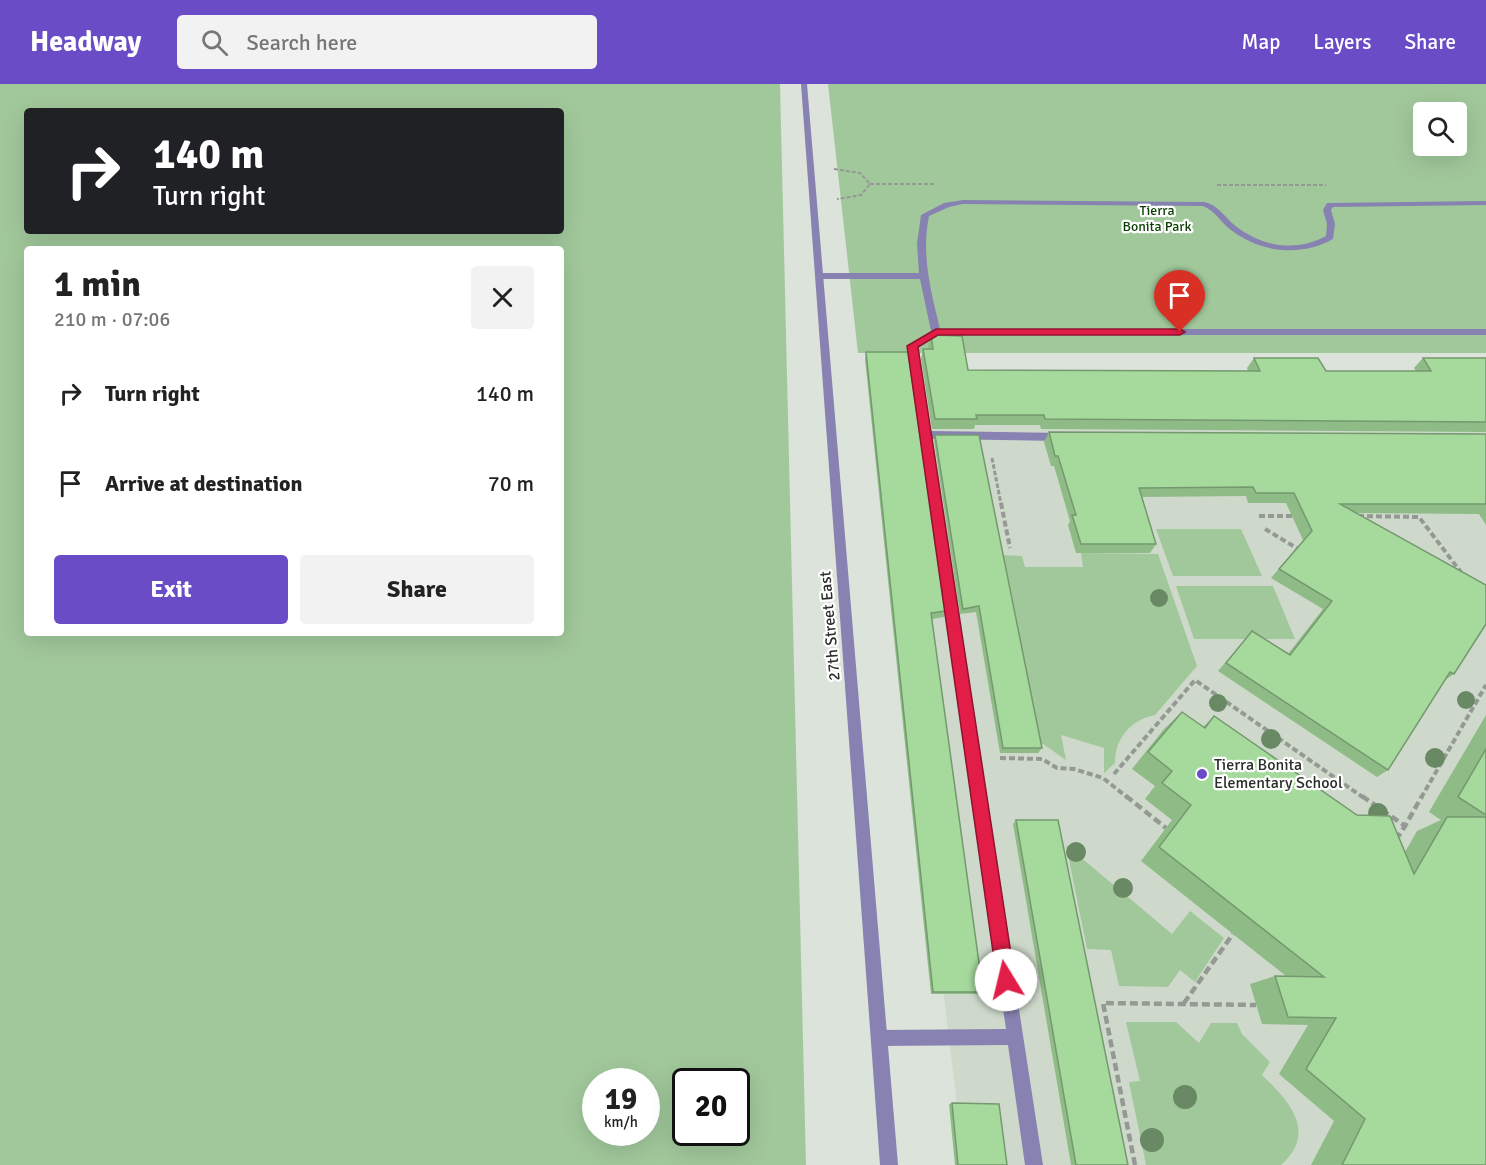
<!DOCTYPE html>
<meta charset="utf-8">
<style>
body{margin:0;font-family:Signika,sans-serif;background:#f2f2f2;color:#222;height:100vh;display:flex;flex-direction:column;font-size:22px;white-space:nowrap}
*{box-sizing:border-box;margin:0}
p{font-size:20px;color:#767676}
.icon{flex:none;width:33px;height:33px;fill:none;stroke:currentColor;stroke-width:2;stroke-linecap:round;stroke-linejoin:round}
.map{position:relative;flex:1;overflow:hidden}
.panel{position:absolute;left:24px;top:162px;width:540px;height:390px;display:flex;flex-direction:column;background:#fff;border-radius:6px;box-shadow:0 6px 24px #0002}
.panel>*{flex:none}
.hud{position:absolute;left:24px;top:24px;width:540px;height:126px;border-radius:6px;box-shadow:0 6px 24px #0002;background:#202124;color:#fff;overflow:hidden}
.fabs{position:absolute;left:1413px;top:18px;display:grid;gap:12px}
.fabs a{display:grid;place-items:center;width:54px;height:54px;border-radius:6px;background:#fff;box-shadow:0 6px 24px #0002;font-size:30px}
.speed{position:absolute;left:582px;top:984px;display:flex;gap:12px;font-size:30px;font-weight:700;text-align:center}
.speed>*{display:grid;place-content:center;width:78px;height:78px;border-radius:50%;background:#fff;box-shadow:0 6px 24px #0002;line-height:1}
.speed small{font-size:15px;font-weight:400}
.speed .limit{border:3px solid #111;border-radius:9px;background:#fff;color:#111}
.pin{position:absolute;display:grid;place-items:center;width:51px;height:51px;color:#fff;margin:-62px -26px;border-radius:50% 50% 50% 0;rotate:-45deg;box-shadow:0 0 6px #0007}
.pin .icon{rotate:45deg}
.me{position:absolute;width:66px;margin:-33px;rotate:351deg;stroke-linejoin:round;filter:drop-shadow(0 0 4px #0008)}
.turn{display:flex;align-items:center;gap:21px;height:126px;padding:0 30px;font-size:27px}
.turn .icon{width:78px;height:78px;stroke-width:2.5}
.turn b{display:block;font-size:42px;line-height:51px}
.round{display:grid;place-items:center;flex:none;width:63px;height:63px;border-radius:6px;background:#f2f2f2}
.summary{display:flex;align-items:center;justify-content:space-between;height:102px;padding:0 30px}
h1{font-size:36px;font-weight:800;line-height:45px}
.cta{display:flex;gap:12px;margin-top:auto;padding:12px 30px}
.cta a{flex:1;height:69px;border-radius:6px;background:#6a4dc6;color:#fff;font-size:24px;font-weight:800;line-height:69px;text-align:center}
.cta a+a{background:#f2f2f2;color:#222}
ul{padding:0;list-style:none}
li{display:flex;align-items:center;gap:18px;height:90px;padding:0 30px}
li div{flex:1}
li b{display:block;font-size:22px}
li em{font-style:normal}
header{display:flex;align-items:center;gap:36px;box-sizing:border-box;height:84px;padding:0 30px;background:#6a4dc6;color:#fff}
header strong{font-size:28px}
nav{display:flex;gap:33px;margin-inline-start:auto;font-size:21px}
.search{width:420px;height:54px;background:#f2f2f2;display:flex;align-items:center;gap:15px;box-sizing:border-box;padding:0 21px;border-radius:6px;color:#767676;font-size:22px}
.map>svg:first-child{display:block}
.built{fill:#ced9cb}
.green{fill:#a1c89b;fill-rule:evenodd}
.lines{fill:none;stroke-linecap:round;stroke-linejoin:round}
.path-far3{stroke:#949a93;stroke-width:2;stroke-dasharray:4 2;stroke-linecap:butt}
.path-far2{stroke:#949a93;stroke-width:3;stroke-dasharray:4.5 2;stroke-linecap:butt}
.path-far1{stroke:#949a93;stroke-width:4;stroke-dasharray:6 3;stroke-linecap:butt}
.path{stroke:#949a93;stroke-width:4.5;stroke-dasharray:8 4;stroke-linecap:butt}
.lane{fill:#8782b1;fill-rule:evenodd}
.street{fill:#8782b1;fill-rule:evenodd}
.tree{fill:#688963}
.wall{fill:#8fbb87}
.building{fill:#a6da9d;stroke:#74996e;stroke-width:1.5}
.route{fill:#e11d48;stroke:#92132f;stroke-width:1.5}
.poi-dot{fill:#6a4dc6;stroke:#fff;stroke-width:2}
.labels{text-anchor:middle;dominant-baseline:central;stroke-width:4.5;stroke-linejoin:round;paint-order:stroke}
.far-park-label{font-size:14px;fill:#0a3f02;stroke:#fff}
.street-label{font-size:16px;fill:#2a2d2a;stroke:#fff}
.poi-label{font-size:16px;fill:#2a2d2a;stroke:#fff;text-anchor:start}
</style>
<header>
<strong>Headway</strong>
<div class="search"><svg class="icon" aria-label="search" viewBox="0 0 24 24"><circle cx="10" cy="10" r="6"/><path d="M15 15l6 6"/></svg>Search here</div>
<nav><a>Map</a><a>Layers</a><a>Share</a></nav>
</header>
<div class="map">
<svg width="1486" height="1081" viewBox="0 0 1486 1081">
<rect width="100%" height="100%" fill="#dce3da"/>
<path class="built" d="M871,295L1486,299V1081H964Z"/>
<g class="green">
<path d="M0,0H780L806,1081H0ZM27,27H561V147H27ZM27,165H561V549H27ZM596,998H646V1048H596ZM686,998H736V1048H686Z"/>
<path d="M828,0H1486V269H858ZM1424,28H1456V62H1424Z"/>
<path d="M1156,445H1241L1262,492H1173Z"/>
<path d="M1081,469L1158,470L1197,582L1155,631C1130,636 1115,655 1115,679L1104,689V664L1061,651L1066,676L1043,660H1037L999,471L1022,472L1025,483H1083Z"/>
<path d="M1176,502H1273L1295,555H1194Z"/>
<path d="M1066,761L1172,850L1190,827L1224,854L1195,898L1180,886L1168,903L1119,902L1111,866L1087,865Z"/>
<path d="M1126,938H1176L1199,959L1211,939H1237L1242,950L1270,978L1262,991C1289,1017 1318,1048 1281,1081H1146L1129,998L1140,997Z"/>
</g>
<g class="lines">
<g class="path-far3">
<path d="M834,85L860,89L870,100L861,111L837,115"/>
<path d="M870,100H936"/>
<path d="M1217,101H1326"/>
</g>
<path class="path-far2" d="M992,374L1001,420"/>
<g class="path-far1">
<path d="M1001,419L1010,464"/>
<path d="M1259,432H1297"/>
<path d="M1358,432L1419,433L1463,491"/>
<path d="M1265,445L1300,466"/>
<path d="M1000,674L1042,675L1057,684L1074,685L1103,694L1128,714"/>
<path d="M1114,690L1195,596L1364,714"/>
<path d="M1421,714L1486,601"/>
</g>
<g class="path">
<path d="M1126,712L1166,744"/>
<path d="M1362,712L1405,742L1422,712"/>
<path d="M1396,756L1405,742"/>
<path d="M1184,919L1233,850"/>
<path d="M1135,1081L1103,919L1256,921"/>
</g>
<path class="lane" d="M963,116L1204,118C1220,122 1225,134 1237,143C1263,163 1297,168 1326,152L1327,140L1323,126L1327,119H1330L1486,117V121L1333,123L1331,126L1335,140L1333,155C1301,173 1261,169 1231,146C1221,139 1216,127 1203,122L963,120L949,123L929,132C921,172 931,207 940,245H1486V251H938L917,263L930,347L1062,349L1067,353L1062,357L931,355L1043,1081H1025L1008,961L879,962L873,960L871,954L873,948L879,946L1006,945L907,262L931,247L920,195H819L815,192L819,189H919L917,160L921,131L944,119Z"/>
<path class="street" d="M801,0H807L898,1081H880Z"/>
</g>
<g class="tree">
<circle cx="1159" cy="514" r="9"/>
<circle cx="1466" cy="616" r="9"/>
<circle cx="1218" cy="619" r="9"/>
<circle cx="1271" cy="655" r="10"/>
<circle cx="1435" cy="674" r="10"/>
<circle cx="1378" cy="729" r="10"/>
<circle cx="1076" cy="768" r="10"/>
<circle cx="1123" cy="804" r="10"/>
<circle cx="1185" cy="1013" r="12"/>
<circle cx="1152" cy="1056" r="12"/>
</g>
<g class="wall">
<path d="M931,251L968,286L1248,287L1247,284L1254,274L1326,287H1416L1414,284L1423,274H1486V348L1041,345L1040,341H975L974,345H932L921,275L923,265H929L928,262Z"/>
<path d="M866,268L946,527L944,533L932,535L983,908L979,910H931L865,275Z"/>
<path d="M1049,348L1486,350V441L1479,430L1357,429L1454,590L1445,596L1388,686L1377,693L1218,587L1252,547L1288,570L1323,525L1271,494L1303,456L1286,419H1248L1246,412L1142,413L1156,460L1150,469H1076L1068,441L1070,437L1054,382H1051L1044,358Z"/>
<path d="M935,351L1042,664L1038,669H1000L976,528L960,530L934,357Z"/>
<path d="M1182,628L1203,643L1214,632L1405,768L1417,747L1441,736L1429,728L1486,631V1081H1311L1334,1037L1279,990L1308,941L1262,940L1250,900L1275,892H1286L1141,777L1172,736L1145,715L1155,702L1132,685L1164,645Z"/>
<path d="M1016,736L1128,1081H1071L1013,740Z"/>
<path d="M952,1019L1007,1081H955L949,1020Z"/>
</g>
<g class="building">
<path d="M931,251L962,252L968,286L1260,287L1254,274H1318L1326,287H1431L1423,274H1486V338L1045,335L1044,331H976L977,335H935L923,265H933Z"/>
<path d="M866,268H908L946,527L931,529L983,908H933Z"/>
<path d="M1049,348L1486,350V420H1340L1486,501V540L1454,590L1450,588L1388,686L1226,579L1252,547L1290,571L1332,517L1279,485L1312,447L1294,409H1256L1253,403L1139,404L1156,460H1081L1072,431H1076L1058,372H1055Z"/>
<path d="M935,351H979L1042,664H1003L979,522L963,525Z"/>
<path d="M1182,628L1205,644L1214,632L1357,731L1390,732L1414,790L1447,733H1486V1081H1342L1365,1035L1306,985L1336,934L1288,933L1275,892L1324,893L1159,763L1191,721L1162,699L1172,687L1148,668Z"/>
<path d="M1486,665V731L1458,713Z"/>
<path d="M1016,736H1058L1128,1081H1076Z"/>
<path d="M952,1019L999,1020L1007,1081H958Z"/>
</g>
<path class="route" d="M936,245H1180L1185,248L1180,251H938L918,263L1015,896L1012,902L1006,904L1000,902L997,896L907,262Z"/>
<circle class="poi-dot" cx="1202" cy="690" r="6"/>
<g class="labels">
<g class="far-park-label">
<text x="1157" y="126">Tierra<tspan x="1157" dy="16">Bonita Park</tspan></text>
</g>
<g class="street-label">
<text transform="translate(830 542) rotate(-95)">27th Street East</text>
</g>
<g class="poi-label">
<text x="1214" y="681">Tierra Bonita<tspan x="1214" dy="18">Elementary School</tspan></text>
</g>
</g>
</svg>
<div class="fabs">
<a><svg class="icon" aria-label="search" viewBox="0 0 24 24"><circle cx="10" cy="10" r="6"/><path d="M15 15l6 6"/></svg></a>
</div>
<div class="speed"><div>19<small>km/h</small></div><div class="limit">20</div></div>
<div class="pin" style="left:1180px;top:248px;background:#d93025"><svg class="icon" aria-label="arrive" viewBox="0 0 24 24"><path d="M6 21V4h12l-3 4 3 4H6"/></svg></div>
<svg class="me" style="left:1006px;top:896px" viewBox="-20 -20 40 40"><circle r="19" fill="#fff"/><path d="M0-13L10 11 0 6-10 11z" fill="#e11d48"/></svg>
<div class="hud">
<div class="turn"><svg class="icon" aria-label="right" viewBox="0 0 24 24"><path d="M7 20v-9h11M14 6l5 5-5 5"/></svg><div><b>140 m</b>Turn right</div></div>
</div>
<section class="panel">
<div class="summary"><div><h1>1 min</h1><p>210 m · 07:06</p></div><a class="round"><svg class="icon" aria-label="close" viewBox="0 0 24 24"><path d="M6 6l12 12M18 6L6 18"/></svg></a></div>
<ul>
<li><svg class="icon" aria-label="right" viewBox="0 0 24 24"><path d="M7 20v-9h11M14 6l5 5-5 5"/></svg><div><b>Turn right</b></div><em>140 m</em></li>
<li><svg class="icon" aria-label="arrive" viewBox="0 0 24 24"><path d="M6 21V4h12l-3 4 3 4H6"/></svg><div><b>Arrive at destination</b></div><em>70 m</em></li>
</ul>
<div class="cta"><a>Exit</a><a>Share</a></div>
</section>
</div>
